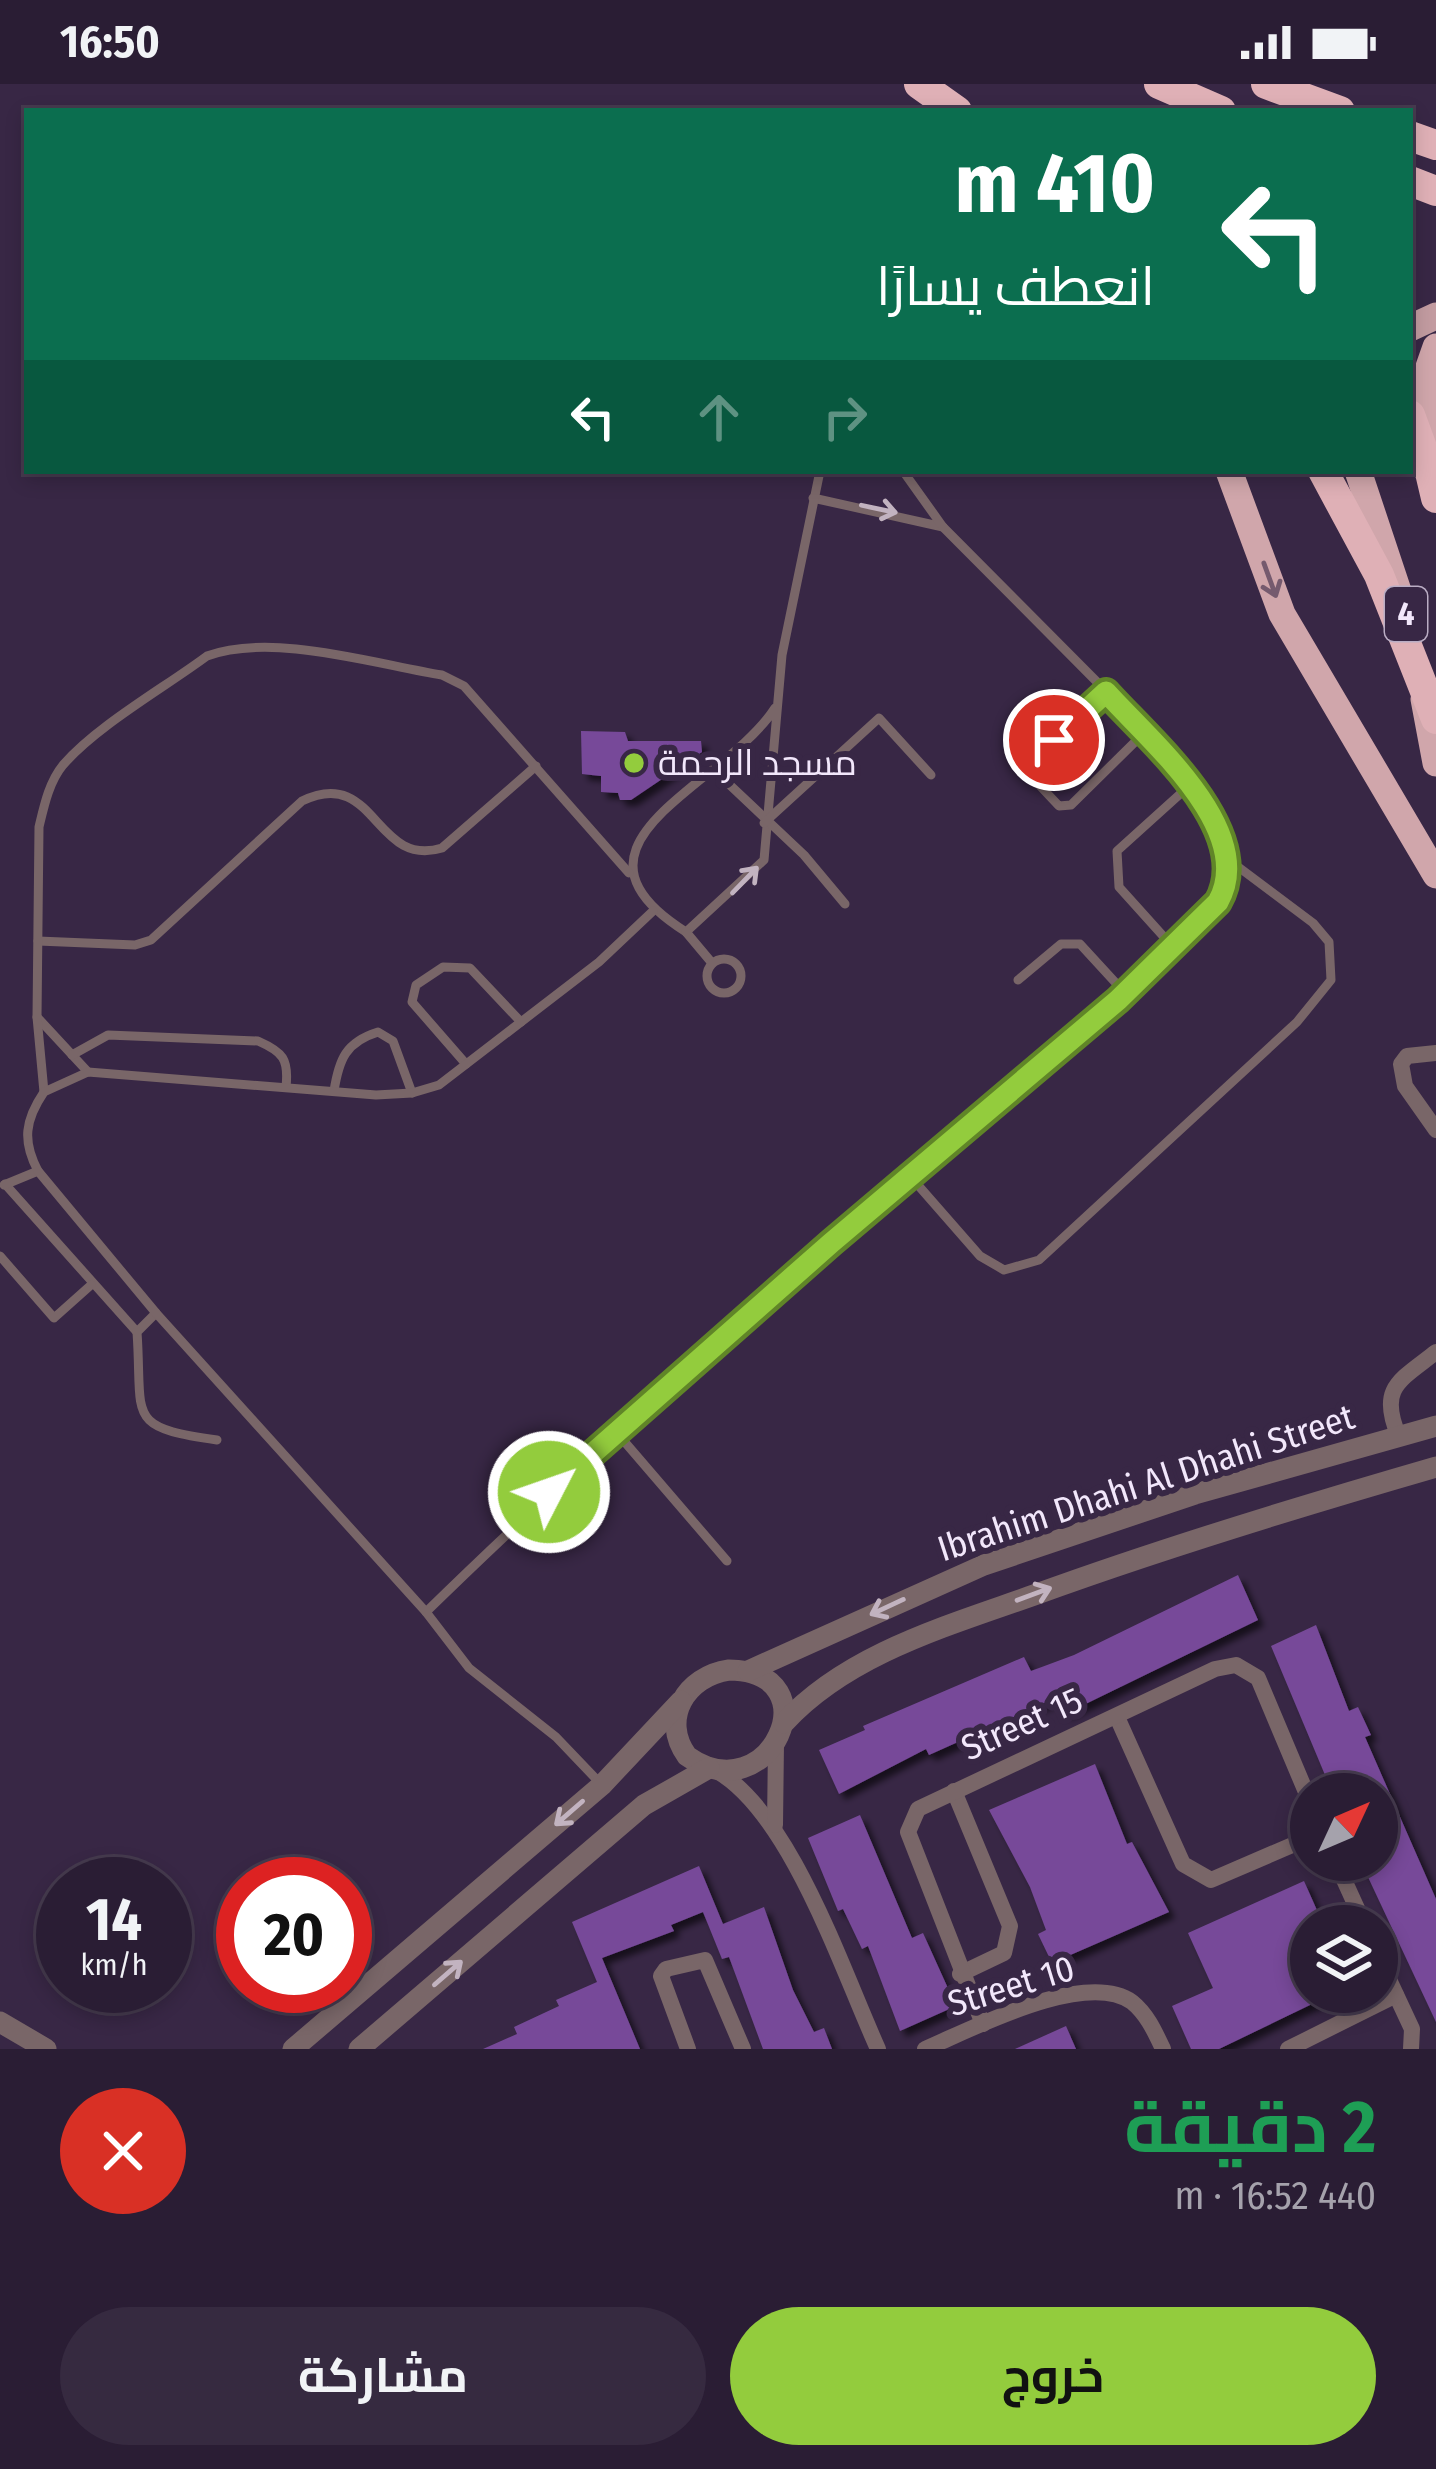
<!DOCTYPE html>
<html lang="ar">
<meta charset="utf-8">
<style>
body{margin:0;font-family:"Fira Sans Condensed",Cairo,sans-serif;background:#362a40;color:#f1f3f6;direction:rtl;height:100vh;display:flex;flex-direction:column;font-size:45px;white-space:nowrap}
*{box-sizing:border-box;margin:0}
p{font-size:39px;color:#a5a2ac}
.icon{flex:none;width:66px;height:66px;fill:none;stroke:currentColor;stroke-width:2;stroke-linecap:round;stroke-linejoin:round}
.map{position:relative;height:1965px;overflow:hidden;direction:ltr}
.side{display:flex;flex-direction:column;background:#2a1d34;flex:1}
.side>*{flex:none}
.guide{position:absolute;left:24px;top:24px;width:1389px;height:366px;border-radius:0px;box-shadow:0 6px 18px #0003,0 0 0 3px #463b4f;direction:rtl;background:#0b6e4f;color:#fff;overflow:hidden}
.needle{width:78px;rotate:46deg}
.tools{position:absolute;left:1290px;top:1689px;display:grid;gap:24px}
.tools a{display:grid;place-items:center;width:108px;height:108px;border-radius:50%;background:#2a1d34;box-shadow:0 6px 18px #0003,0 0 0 3px #463b4f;font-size:60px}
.speed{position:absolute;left:36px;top:1773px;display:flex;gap:24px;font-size:60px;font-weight:700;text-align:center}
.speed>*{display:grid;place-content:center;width:156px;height:156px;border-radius:50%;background:#2a1d34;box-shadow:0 6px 18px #0003,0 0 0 3px #463b4f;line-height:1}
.speed small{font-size:30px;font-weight:400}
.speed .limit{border:18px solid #d22;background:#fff;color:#111}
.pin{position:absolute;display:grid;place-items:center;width:102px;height:102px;color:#fff;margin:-51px;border:6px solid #fff;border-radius:50%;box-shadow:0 3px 12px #0007}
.me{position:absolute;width:132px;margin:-66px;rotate:49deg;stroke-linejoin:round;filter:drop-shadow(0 0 9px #0008)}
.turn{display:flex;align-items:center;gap:42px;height:252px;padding:0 60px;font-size:54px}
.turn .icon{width:156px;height:156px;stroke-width:2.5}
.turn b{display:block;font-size:84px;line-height:102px}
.lanes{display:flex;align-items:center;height:114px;padding:0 60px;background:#0003;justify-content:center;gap:60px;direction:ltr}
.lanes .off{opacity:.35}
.round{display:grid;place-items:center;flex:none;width:126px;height:126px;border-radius:63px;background:#362a40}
.headline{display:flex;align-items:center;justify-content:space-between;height:204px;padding:0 60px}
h1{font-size:72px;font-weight:700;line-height:90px;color:#1e9e55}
.action{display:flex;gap:24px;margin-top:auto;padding:24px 60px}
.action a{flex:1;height:138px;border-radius:72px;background:#93cc3d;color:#111;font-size:48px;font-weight:700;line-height:138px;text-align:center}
.action a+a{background:#362a40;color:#f1f3f6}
.status{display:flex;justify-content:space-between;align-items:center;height:84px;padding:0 60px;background:#2a1d34;direction:ltr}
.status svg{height:33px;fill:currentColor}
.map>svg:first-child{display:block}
.building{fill:#774a99;filter:url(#shadow)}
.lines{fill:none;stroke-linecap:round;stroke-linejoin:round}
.service{stroke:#796668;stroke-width:9}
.minor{stroke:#796668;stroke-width:16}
.tertiary{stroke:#796668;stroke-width:21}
.primary{stroke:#c29ba0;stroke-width:27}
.trunk{stroke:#d0a6ab;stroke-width:27}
.motorway{stroke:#dfb0b6;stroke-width:30}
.motorway-bridge{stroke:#dfb0b6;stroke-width:30}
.oneway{stroke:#c2b3c0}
.oneway2{stroke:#755a6e}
.route-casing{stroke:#608528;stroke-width:30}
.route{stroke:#93cc3d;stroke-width:21}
.poi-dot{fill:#93cc3d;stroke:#382745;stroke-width:4.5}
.labels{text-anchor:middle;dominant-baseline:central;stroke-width:12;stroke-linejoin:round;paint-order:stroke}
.shield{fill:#382745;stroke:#baadc4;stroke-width:3}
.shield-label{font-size:33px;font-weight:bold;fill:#f2e7fb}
.poi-label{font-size:36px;fill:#f2e7fb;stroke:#382745;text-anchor:start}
.street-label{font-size:36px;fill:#f2e7fb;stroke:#382745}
</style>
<div class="status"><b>16:50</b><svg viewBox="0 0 49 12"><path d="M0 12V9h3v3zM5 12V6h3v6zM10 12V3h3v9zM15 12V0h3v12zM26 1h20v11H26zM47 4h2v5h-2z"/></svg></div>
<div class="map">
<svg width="1436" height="1965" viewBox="0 0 1436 1965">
<defs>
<filter id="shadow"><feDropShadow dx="6" dy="6" stdDeviation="3" flood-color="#0009"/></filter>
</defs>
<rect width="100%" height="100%" fill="#382745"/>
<g class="building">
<path d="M581,647L625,648L628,657H701L702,668L631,716H620L618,709L601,708V692L582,690Z"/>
<path d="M1238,1491L1258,1536L1065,1630L1058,1613L929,1671L926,1665L839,1710L819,1666L865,1646L863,1642L1024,1573L1031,1587L1074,1571Z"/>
<path d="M1316,1541L1349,1627L1358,1623L1371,1651L1365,1653L1436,1815V1938L1360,1776H1377V1710H1333L1271,1562Z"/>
<path d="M1095,1680L1127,1760L1132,1758L1169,1828L1052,1879L1038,1850L1046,1846L1030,1803L989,1726Z"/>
<path d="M860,1731L912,1854L923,1849L956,1922L900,1947L868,1862L862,1865L843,1825L838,1827L808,1754Z"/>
<path d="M699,1782L723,1840L764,1823L793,1906L814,1948L824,1944L832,1965H763L729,1873L722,1875L703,1828L671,1841L674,1847L602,1874L640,1965H483L517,1950L514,1943L559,1922L556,1916L597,1898L572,1838Z"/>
<path d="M1304,1797L1324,1842H1311V1908H1337L1219,1965H1191L1172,1922L1213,1904L1188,1849Z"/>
<path d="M1066,1942L1076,1965H1015Z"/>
</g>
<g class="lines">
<g class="service">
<path d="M813,414L943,443"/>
<path d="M1106,607L1029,681L1027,688L1059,722L1071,721L1143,650"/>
<path d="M775,624C724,703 545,759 686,848L764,776L782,571L820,387"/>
<path d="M715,687L804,771L845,820"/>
<path d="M764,739L879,634L931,691"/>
<path d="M686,848L712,879"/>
<path d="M38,857L135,861L151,856L302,717C376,681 374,785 442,764L536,682"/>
<path d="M1173,863L1119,803L1117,767L1189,702"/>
<circle cx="724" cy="892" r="17"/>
<path d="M1018,896L1061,860H1080L1125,909"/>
<path d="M37,933L88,988"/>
<path d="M72,971L108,951L258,957C283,968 289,975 286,1003"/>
<path d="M466,980L412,918L416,901L443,883L470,884L521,938"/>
<path d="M334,1007C339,975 346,958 378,948L393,957L412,1009"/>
<path d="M44,1008L37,933L39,743C44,722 49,698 63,681C98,641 164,604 207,572C272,548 375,580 442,591L464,602L629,789"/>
<path d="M910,1092L980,1172L1004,1186L1039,1176L1297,938L1331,896L1329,858L1313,839L1229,776"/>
<path d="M5,1100L137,1248"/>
<path d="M4,1101L38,1087"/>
<path d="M0,1172L54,1234L91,1201"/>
<path d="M156,1229L137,1248C143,1334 124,1343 217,1356"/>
<path d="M617,1349L727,1477"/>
<path d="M426,1528C556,1401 692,1280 829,1160C960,1047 1094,940 1218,818L1227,802L1229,776L1222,751L1204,720L1106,607L943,443L903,387"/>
<path d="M600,1699L556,1653L469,1584L426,1528L156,1229L38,1087C22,1057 25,1036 44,1008L88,988L376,1011L412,1009L439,1001L599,878L653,827"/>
</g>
<g class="minor">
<path d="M1436,969L1407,972L1401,980L1405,1002L1436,1046"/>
<path d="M1399,1353C1378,1304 1399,1297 1436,1268"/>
<path d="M1117,1633L1183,1780L1211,1796L1311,1753"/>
<path d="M715,1686C790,1727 842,1886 878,1965"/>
<path d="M954,1707L1010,1842L1004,1869L960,1890"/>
<path d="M775,1741L776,1659"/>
<path d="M1335,1776L1365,1842"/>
<path d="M1377,1870L1412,1945L1411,1965"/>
<path d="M983,1940L908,1748L918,1725L1215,1585L1236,1581L1258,1594L1311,1720"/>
<path d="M688,1965L661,1892L666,1885L705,1876L743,1965"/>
<path d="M925,1965C972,1945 1085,1885 1132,1918C1147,1930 1155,1948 1163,1965"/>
<path d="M1288,1965L1396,1911"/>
</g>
<g class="tertiary">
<path d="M729,1586C834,1587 770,1731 687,1672C660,1635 686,1592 729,1586Z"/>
<path d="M748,1587L984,1481L1195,1410L1436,1342"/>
<path d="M784,1639C847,1570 947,1542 1034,1511C1166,1463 1301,1422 1436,1383"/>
<path d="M0,1938L46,1965"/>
<path d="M293,1965L602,1701L681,1617"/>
<path d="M359,1965L644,1721L709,1684"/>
</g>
<path class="primary" d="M1410,244L1436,232"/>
<g class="trunk">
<path d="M1436,263L1423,300L1436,356"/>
<path d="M1229,387L1282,530L1436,791"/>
<path d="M1358,387L1406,531"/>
<path d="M1424,615L1436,679"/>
</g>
<g class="motorway">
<path d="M1159,0L1221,27"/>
<path d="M1266,0L1340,27"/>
<path d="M1410,52L1436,61"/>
<path d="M1410,97L1436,107"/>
<path d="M1428,380L1436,414"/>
</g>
<g class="motorway-bridge">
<path d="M919,0L957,27"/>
<path d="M1410,331L1428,380"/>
<path d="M1323,387L1379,491L1436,635"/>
</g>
</g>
<defs><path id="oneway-shaft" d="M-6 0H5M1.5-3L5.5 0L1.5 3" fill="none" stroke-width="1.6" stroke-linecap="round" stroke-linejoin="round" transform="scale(3)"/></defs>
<g class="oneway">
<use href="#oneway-shaft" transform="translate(879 425) rotate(12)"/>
<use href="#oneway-shaft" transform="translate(745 796) rotate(-46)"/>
<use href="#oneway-shaft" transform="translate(1034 1510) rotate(-20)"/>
<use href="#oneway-shaft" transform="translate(887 1523) rotate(155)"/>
<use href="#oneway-shaft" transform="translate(569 1729) rotate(139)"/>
<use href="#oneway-shaft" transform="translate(448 1889) rotate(-41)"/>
</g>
<use class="oneway2" href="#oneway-shaft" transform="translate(1270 496) rotate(70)"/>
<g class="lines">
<g class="route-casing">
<path id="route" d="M549,1408L831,1159L1118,916L1218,818C1258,747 1150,657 1106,608L1054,656"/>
</g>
<use href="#route" class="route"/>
</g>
<circle class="poi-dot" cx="634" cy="679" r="12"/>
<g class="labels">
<rect class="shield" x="1385" y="503" width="42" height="54" rx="9"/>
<g class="shield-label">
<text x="1406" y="530">4</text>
</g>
<g class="poi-label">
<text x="658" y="679">مسجد الرحمة</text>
</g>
<g class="street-label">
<text transform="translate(1146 1399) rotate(-18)">Ibrahim Dhahi Al Dhahi Street</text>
<text transform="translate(1022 1640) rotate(-24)">Street 15</text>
<text transform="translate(1011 1902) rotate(-17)">Street 10</text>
</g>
</g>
</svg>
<div class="tools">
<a><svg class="needle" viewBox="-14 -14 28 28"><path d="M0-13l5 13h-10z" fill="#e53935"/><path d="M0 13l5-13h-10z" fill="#a5a2ac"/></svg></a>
<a><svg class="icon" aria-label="layers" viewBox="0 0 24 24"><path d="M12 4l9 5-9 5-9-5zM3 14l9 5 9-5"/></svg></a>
</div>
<div class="speed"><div>14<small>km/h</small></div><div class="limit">20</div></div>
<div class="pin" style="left:1054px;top:656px;background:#d93025"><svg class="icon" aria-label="arrive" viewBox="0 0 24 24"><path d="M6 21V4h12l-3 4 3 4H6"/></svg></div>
<svg class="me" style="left:549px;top:1408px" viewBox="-20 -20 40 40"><circle r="17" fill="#93cc3d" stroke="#fff" stroke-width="3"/><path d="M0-11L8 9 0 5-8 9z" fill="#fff"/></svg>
<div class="guide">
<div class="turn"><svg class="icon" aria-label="left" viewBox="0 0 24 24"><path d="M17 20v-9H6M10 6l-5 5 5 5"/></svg><div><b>410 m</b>انعطف يسارًا</div></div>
<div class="lanes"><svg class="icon" aria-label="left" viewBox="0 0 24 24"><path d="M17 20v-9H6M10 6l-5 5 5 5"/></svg><svg class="icon off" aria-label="ahead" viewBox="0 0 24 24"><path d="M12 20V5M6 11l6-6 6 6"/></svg><svg class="icon off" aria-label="right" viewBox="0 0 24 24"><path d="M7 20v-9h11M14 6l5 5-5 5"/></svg></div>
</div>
</div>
<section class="side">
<div class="headline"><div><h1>2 دقيقة</h1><p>440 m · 16:52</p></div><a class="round" style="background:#d93025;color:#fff"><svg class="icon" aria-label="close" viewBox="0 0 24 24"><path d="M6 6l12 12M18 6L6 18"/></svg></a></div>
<div class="action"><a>خروج</a><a>مشاركة</a></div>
</section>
